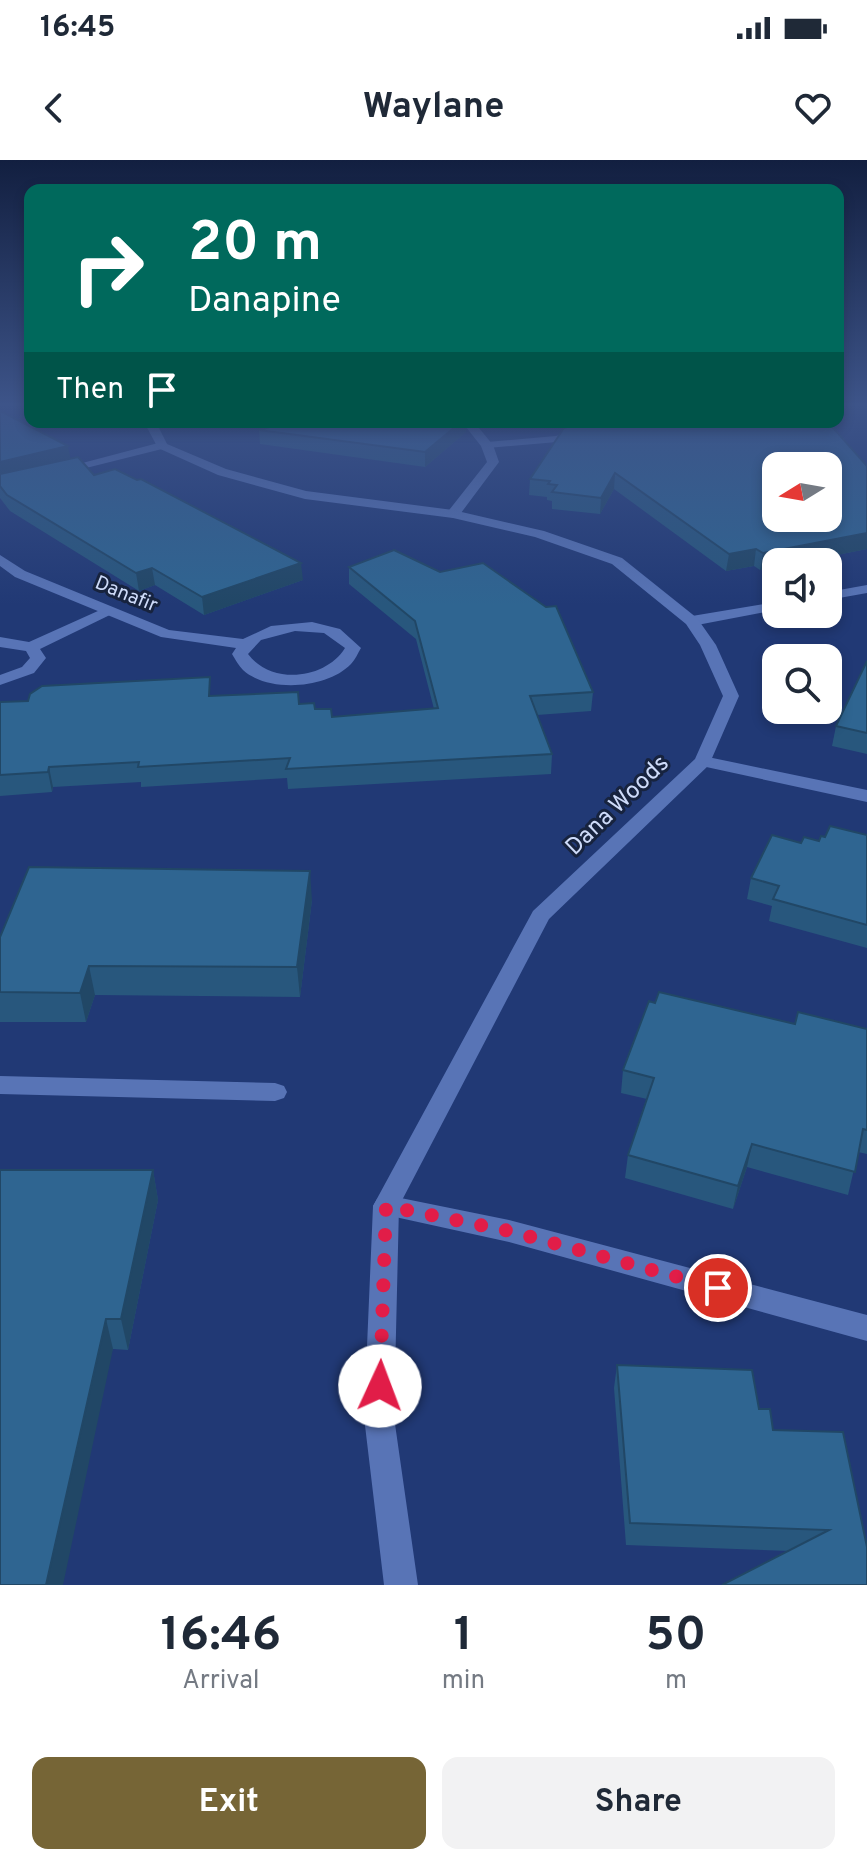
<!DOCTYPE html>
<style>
body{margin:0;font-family:Overpass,sans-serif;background:#f2f2f3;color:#1f2937;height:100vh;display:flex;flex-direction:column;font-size:30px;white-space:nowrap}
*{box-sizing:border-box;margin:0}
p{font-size:26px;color:#747a83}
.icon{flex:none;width:44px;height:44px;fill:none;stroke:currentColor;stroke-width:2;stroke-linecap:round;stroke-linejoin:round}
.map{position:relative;height:1425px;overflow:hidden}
.details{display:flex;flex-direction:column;background:#fff;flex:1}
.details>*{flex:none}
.guide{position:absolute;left:24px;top:24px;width:820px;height:244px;border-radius:16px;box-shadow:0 4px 12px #0003;background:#00695c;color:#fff;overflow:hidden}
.needle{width:52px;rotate:259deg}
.controls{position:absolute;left:762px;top:292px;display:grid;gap:16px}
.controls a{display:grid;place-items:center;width:80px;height:80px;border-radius:16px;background:#fff;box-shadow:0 4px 12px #0003;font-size:40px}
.pin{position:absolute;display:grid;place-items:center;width:68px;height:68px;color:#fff;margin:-34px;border:4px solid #fff;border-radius:50%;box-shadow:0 2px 8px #0007}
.me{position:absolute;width:88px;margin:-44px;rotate:2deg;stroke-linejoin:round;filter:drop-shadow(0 0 6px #0008)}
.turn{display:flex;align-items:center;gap:28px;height:168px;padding:0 32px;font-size:36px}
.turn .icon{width:104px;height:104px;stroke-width:2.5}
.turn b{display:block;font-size:56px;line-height:68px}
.then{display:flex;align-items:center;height:76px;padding:0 32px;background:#0003;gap:16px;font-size:30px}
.eta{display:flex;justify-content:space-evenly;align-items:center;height:136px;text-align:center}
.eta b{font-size:48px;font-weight:700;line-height:56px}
.action{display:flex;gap:16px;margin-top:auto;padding:16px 32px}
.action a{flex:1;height:92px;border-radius:16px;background:#766536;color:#fff;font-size:32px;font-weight:700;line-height:92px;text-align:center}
.action a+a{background:#f2f2f3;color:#1f2937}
.status{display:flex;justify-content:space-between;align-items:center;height:56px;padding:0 40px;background:#fff;direction:ltr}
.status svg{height:22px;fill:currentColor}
header{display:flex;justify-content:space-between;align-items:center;height:104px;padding:0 32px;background:#fff;font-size:36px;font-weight:700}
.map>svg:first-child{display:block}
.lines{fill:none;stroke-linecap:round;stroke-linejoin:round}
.service{fill:#5874b6;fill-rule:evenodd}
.minor{fill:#5874b6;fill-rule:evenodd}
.tertiary{fill:#5874b6;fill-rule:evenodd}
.wall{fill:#28577d}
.shaded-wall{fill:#214766}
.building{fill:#2f6591;stroke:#214766;stroke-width:2;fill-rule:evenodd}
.route{stroke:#e11d48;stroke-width:14;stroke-dasharray:0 25.2}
.labels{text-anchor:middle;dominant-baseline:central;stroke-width:6;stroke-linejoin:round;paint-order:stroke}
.far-street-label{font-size:20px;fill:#cedbf9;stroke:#17233e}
.street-label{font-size:24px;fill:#cedbf9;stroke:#17233e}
</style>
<div class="status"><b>16:45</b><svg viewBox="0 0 49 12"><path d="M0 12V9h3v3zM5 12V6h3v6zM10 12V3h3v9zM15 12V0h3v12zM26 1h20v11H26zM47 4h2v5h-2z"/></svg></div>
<header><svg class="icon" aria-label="back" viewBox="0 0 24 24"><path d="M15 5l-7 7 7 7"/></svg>Waylane<svg class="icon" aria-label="heart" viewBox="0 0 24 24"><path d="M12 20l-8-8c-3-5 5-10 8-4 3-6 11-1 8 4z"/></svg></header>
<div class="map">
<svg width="867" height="1425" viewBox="0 0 867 1425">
<rect width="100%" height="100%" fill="#213975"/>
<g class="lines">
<g class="service">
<path d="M470,262H504L472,268L466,265Z"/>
<path d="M564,262L581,263L587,272L557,282L487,288L481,285L487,282L556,276L574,270Z"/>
<path d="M109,446L116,450L114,453L40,489L46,498L34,513L0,525V515L22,507L30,498L26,491L0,487V477L29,482Z"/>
<path d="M0,916L275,923L284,926L287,932L284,938L275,941L0,934Z"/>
</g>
<g class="minor">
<path d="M462,262H474L493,285L499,302L458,357L453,358L446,354L487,302L481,286Z"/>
<path d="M162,282L166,284V288L58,315L52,311Z"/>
<path d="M0,395L25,411L169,470L243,479L271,466L312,462L340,469L361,488C358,493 355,500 351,504C327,529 268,533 243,510C239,506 235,499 232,494L236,488L161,477L15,417L0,406ZM295,471L324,473L345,488C325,520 271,525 248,494L261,480Z"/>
<path d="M867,425V433L828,440V432Z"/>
<path d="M776,442V450L692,466L684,461L692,456Z"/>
<path d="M703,596L867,630V642L697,605L694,601Z"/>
<path d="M386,1035L509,1060L867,1155V1181L509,1082L377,1053L373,1046L377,1039Z"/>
</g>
<path class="tertiary" d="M144,262H156L167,284L226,309L306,331L453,350L544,371L622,398L697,458L716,485L739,536L709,605L549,759L399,1046L394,1257L418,1425H384L364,1257L373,1046L533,751L695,599L723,536L700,485L686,464L612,404L535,377L453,358L305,339L218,315L158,288Z"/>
</g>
<g class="wall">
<path d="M0,251L94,315L303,420L204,455L155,425L139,431L10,351L0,338Z"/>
<path d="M287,262H466V272L425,307L260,284L259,270Z"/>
<path d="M564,268L867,306V389L802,402H776V407L760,410L754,406L726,411L614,329L600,354L552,349V341L547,340V337L529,335L530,319Z"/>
<path d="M349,407L593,532L591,551L537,555L552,594L551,614L288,629L287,618L141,627V622L53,627L52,632L0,636V542L212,536L299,544L332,557L434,549L416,479L349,424Z"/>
<path d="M867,501V594L832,586L836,566Z"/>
<path d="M867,675V788L769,761L772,746L747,739L751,718L801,683L819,681L825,677Z"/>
<path d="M312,740L300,837L95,835L86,862H0V777Z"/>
<path d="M655,843L795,864L867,869V994L858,992L848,1035L747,1007L733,1049L625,1018L628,995L647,939L621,933L623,910Z"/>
<path d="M153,1010L158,1040L128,1190L113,1189L0,1425Z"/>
<path d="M617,1205L759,1249L773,1270L867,1387L789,1391L626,1385L614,1228Z"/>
</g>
<g class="shaded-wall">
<path d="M461,262H466V272L425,307V292Z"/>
<path d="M68,286L71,301L0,318V302Z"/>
<path d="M615,313L614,329L600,354L601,338Z"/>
<path d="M867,373V389L802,402H776V407L760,410L763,393Z"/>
<path d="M756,389L754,406L726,411L729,394Z"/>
<path d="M301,403L303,420L204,455L202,437Z"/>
<path d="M152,408L155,425L139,431L136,413Z"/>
<path d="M49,607L53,627L52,632L48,612Z"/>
<path d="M310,711L312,740L300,837L297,807Z"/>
<path d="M89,806L95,835L86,862L80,833Z"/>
<path d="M752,984L747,1007L733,1049L738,1026Z"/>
<path d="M153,1010L158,1040L128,1190L121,1159Z"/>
<path d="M106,1159L113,1189L63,1425H46Z"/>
</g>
<g class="building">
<path d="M0,251L68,286L0,302Z"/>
<path d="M287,262H461L425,292L259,270Z"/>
<path d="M580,262H828L867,306V373L763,393L756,389L729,394L615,313L601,338L552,332L557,325L548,324L550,321L530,319L564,268ZM776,306H828V358H776Z"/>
<path d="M78,297L94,315L115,309L137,320L141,319L301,403L202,437L152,408L136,413L7,335L0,326V314Z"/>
<path d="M394,390L440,412L483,403L546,447L556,446L593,532L530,536L552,594L286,609L290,598L138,607L139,602L49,607L48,612L0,615V542L28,541L30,534L42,526L210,517L209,536L298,532L299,544L314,543L315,549H331L332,557L438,548L415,461L349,407Z"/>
<path d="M867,501V573L836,566Z"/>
<path d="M830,666L867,675V765L773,739L779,726L751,718L772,675L801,683L804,677L819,681L821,676L825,677Z"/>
<path d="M29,707L310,711L297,807L89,806L80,833L0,832V777Z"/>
<path d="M659,832L795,864L798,852L867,869V970L863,969L855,1012L752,984L738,1026L628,995L654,918L623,910L649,841L655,843Z"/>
<path d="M0,1010H153L121,1159H106L46,1425H0Z"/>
<path d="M617,1205L752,1210L759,1249H770L773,1270L843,1272L867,1387V1425H722L829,1370L630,1363Z"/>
</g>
<linearGradient id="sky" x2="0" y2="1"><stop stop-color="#121f40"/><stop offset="0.55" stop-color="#3d5489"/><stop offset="1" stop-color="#3d5489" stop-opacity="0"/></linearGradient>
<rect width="867" height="445" fill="url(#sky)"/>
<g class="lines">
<path class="route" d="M380,1226L386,1046L509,1071L718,1128"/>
</g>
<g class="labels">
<g class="far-street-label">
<text transform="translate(126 435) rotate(22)">Danafir</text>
</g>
<g class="street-label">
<text transform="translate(618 646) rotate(-44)">Dana Woods</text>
</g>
</g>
</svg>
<div class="controls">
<a><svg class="needle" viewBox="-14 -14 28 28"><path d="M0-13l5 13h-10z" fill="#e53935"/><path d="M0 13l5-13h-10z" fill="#747a83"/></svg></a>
<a><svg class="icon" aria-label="sound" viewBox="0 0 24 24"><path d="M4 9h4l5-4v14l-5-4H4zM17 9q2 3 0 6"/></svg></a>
<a><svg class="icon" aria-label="search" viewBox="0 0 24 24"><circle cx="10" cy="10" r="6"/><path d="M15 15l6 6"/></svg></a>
</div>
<div class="pin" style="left:718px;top:1128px;background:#d93025"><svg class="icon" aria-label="arrive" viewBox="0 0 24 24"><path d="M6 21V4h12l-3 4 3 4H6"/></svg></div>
<svg class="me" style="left:380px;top:1226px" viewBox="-20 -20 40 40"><circle r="19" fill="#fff"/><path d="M0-13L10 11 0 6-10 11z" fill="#e11d48"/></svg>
<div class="guide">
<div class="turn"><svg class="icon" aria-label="right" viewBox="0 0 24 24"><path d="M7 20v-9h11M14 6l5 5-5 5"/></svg><div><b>20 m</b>Danapine</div></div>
<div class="then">Then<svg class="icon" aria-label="arrive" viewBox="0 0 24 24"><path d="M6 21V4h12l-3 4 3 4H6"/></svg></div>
</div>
</div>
<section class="details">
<div class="eta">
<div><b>16:46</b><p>Arrival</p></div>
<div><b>1</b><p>min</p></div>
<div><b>50</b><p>m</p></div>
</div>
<div class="action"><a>Exit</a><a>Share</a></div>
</section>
